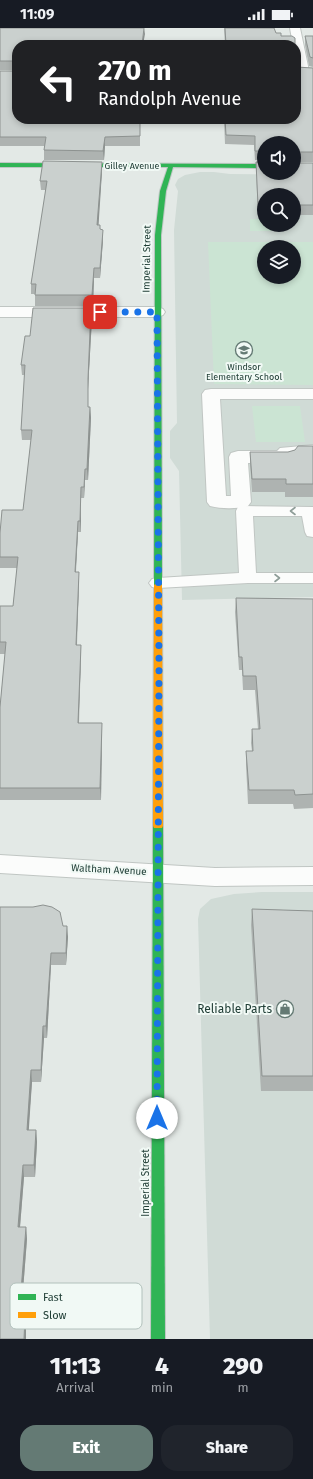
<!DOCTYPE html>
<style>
body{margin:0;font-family:"Fira Sans",sans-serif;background:#20242c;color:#f1f3f6;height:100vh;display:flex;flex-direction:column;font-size:15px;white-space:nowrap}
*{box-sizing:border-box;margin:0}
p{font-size:13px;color:#9ea1a6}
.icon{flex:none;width:22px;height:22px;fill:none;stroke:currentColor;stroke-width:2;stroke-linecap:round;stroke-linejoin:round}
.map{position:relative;height:1311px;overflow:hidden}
.drawer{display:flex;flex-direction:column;background:#171b24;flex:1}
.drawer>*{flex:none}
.hud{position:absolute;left:12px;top:12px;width:289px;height:84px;border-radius:16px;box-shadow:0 2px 6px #0003;background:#202124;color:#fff;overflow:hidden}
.tools{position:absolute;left:257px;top:108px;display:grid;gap:8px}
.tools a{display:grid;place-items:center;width:44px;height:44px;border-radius:50%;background:#171b24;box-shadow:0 2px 6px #0003;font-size:20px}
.pin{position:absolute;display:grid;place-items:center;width:34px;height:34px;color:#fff;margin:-17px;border-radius:8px;box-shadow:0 2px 6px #0006}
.me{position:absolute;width:44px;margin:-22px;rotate:0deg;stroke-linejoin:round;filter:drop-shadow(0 0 3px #0008)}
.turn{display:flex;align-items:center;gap:14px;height:84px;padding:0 20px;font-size:18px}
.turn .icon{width:52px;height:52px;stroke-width:2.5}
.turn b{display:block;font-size:28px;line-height:34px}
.eta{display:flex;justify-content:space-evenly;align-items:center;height:68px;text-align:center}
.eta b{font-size:24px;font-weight:800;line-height:28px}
.button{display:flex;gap:8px;margin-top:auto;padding:8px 20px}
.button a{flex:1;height:46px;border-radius:16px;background:#647a74;color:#fff;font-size:16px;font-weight:800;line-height:46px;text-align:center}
.button a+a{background:#20242c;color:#f1f3f6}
.status{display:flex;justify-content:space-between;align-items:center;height:28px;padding:0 20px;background:#171b24;direction:ltr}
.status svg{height:11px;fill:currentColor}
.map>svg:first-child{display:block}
.built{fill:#d0dbd6;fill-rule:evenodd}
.green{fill:#cbe4d3;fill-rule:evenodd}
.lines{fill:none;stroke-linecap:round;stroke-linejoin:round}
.lane-casing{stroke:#c0c6c3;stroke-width:2}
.street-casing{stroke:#c0c6c3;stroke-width:2}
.fast-casing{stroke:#bfc7c4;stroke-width:2}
.slow-casing{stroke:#bfc7c4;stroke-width:2}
.lane{fill:#fbfcfb;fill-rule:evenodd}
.street{fill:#fbfcfb;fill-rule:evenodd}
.fast{fill:#30b455;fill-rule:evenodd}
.slow{fill:#ff9f0a;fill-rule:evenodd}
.wall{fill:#aeb3b1}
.shaded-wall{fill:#8d9290}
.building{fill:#cad0ce;stroke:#8d9290}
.oneway{stroke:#8e9d98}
.route{stroke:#1a73e8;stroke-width:7;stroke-dasharray:0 12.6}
.labels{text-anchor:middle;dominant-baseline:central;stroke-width:4;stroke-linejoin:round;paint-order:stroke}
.far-street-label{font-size:9px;fill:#203e36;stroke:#f1f9f5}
.far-poi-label{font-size:9px;fill:#203e36;stroke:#f1f9f5}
.street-label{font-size:10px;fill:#203e36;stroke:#f1f9f5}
.near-poi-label{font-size:12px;fill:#203e36;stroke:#f1f9f5;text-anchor:end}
.key{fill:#f1f9f5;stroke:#b2c1bc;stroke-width:1}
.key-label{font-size:11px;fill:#203e36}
</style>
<div class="status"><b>11:09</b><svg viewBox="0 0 49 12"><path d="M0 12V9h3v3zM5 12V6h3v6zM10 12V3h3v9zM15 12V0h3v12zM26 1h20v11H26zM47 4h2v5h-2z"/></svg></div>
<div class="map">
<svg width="313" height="1311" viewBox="0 0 313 1311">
<rect width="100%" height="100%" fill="#e3e9e6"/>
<g class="built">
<path d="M200,144H214L230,146L313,147V569L182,572L179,443L170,430V403L177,395L174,202L178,163L175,157L178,151L185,147ZM264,167H294V197H264ZM264,219H294V249H264Z"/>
<path d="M262,864H313V1311H210L198,891L200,881L211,871L234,866Z"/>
</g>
<g class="green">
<path d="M250,191H264V197H277L278,203H250Z"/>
<path d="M208,214H313V357L214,356ZM264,219H294V249H264Z"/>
<path d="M252,378H300L305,414H256Z"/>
</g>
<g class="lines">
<g class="lane-casing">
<g id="lane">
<path d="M290,0H300L309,43L308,45H300C296,37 296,26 296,17H293Z"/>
<path d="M244,478L313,479V509L307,508L305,504L302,488H253L256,545H313V555H248L158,560L152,559L149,555L152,551L158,550L239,545L236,483L238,479Z"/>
</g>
</g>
<g class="street-casing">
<g id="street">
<path d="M0,279H157L163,281L165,284L163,287L157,289H0Z"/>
<path d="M211,361H313V371H220L226,468H231L229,429L231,425L238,423H277L280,420L313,417V429H296L294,433L287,435H248L251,474L248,478C236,481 222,481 210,478L207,474L202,366L205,362Z"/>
<path d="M0,827L215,840L313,839V857L215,858L0,845Z"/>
</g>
</g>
<g class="fast-casing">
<g id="fast">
<path d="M0,135L264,136V140L173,139L166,163L161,207L162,557L161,559H155L154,557L155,207L160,163L168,139H0Z"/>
<path d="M158,794L162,796L163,798L165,1311H151L153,798L154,796Z"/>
</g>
</g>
<g class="slow-casing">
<path id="slow" d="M158,554L162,557L163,798L162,800H154L153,798L154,557Z"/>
</g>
<use href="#lane" class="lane"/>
<use href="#street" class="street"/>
<use href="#fast" class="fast"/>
<use href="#slow" class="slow"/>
</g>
<g class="wall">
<path d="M0,0L145,6L17,17V42H0Z"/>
<path d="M224,0H274L276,5L295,17H225Z"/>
<path d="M305,8H313V39L309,38L305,17Z"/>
<path d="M313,40V134H294V115H264V133L255,132L254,117L225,116L224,91H296Z"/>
<path d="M0,43L17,91H140V118H105L104,132H44V122L45,118H0Z"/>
<path d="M102,134V143L98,197L103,212L100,250H94L93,278H35V266H31V256L46,162H41L40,153Z"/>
<path d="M256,134L264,145L313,135V187H294V167H264V186H258L256,144Z"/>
<path d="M92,290L88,361V379H90L91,390L88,452H85L84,470H81V504H78L76,544L79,555L77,617H81V629L79,695L102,707L101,772H0V679L5,626H0V578H13L17,540H0V505L23,482L31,412H22L21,402L25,347H22L21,337L30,308Z"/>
<path d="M313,418V469H285V464H252L250,436V424H288Z"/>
<path d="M236,570L313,571V780L294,781L293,776H248L246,737V723H252L251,715L252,701H258L255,662H243L242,642H239L235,584Z"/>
<path d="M0,879L63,898L68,909L66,937H51L47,1010H44L41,1054H32L28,1102H36L37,1114L35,1149H24L20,1199H26L27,1211L21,1289L26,1300V1311H0Z"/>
<path d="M252,881L313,883V1063H261L251,897Z"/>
</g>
<g class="shaded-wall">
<path d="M144,0L145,6L143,17H142Z"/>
<path d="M105,109V118L104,132L103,123Z"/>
<path d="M102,134V143L98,206L97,197Z"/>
<path d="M103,202V212L100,250V240Z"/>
<path d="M94,240V250L93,278L92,267Z"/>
<path d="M91,280L92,290L88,361V390V351Z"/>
<path d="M90,379L91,390L88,452L87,441Z"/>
<path d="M85,441V452L84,470V459Z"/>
<path d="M81,459V504L80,493Z"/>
<path d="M78,493V504L75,555V544Z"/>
<path d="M79,544V555L76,629V617Z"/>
<path d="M81,617V629L78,707V695Z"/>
<path d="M102,695V707L101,772L100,760Z"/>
<path d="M67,898L68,909L66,937V925Z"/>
<path d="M51,925V937L47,1010L46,998Z"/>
<path d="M43,998L44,1010L41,1054V1042Z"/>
<path d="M31,1042L32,1054L28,1114L27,1102Z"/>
<path d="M36,1102L37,1114L35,1149L34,1137Z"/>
<path d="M23,1137L24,1149L19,1211L18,1199Z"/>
<path d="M26,1199L27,1211L20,1300L19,1289Z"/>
<path d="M25,1289L26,1300V1311H24Z"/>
</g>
<g class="building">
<path d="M0,0H144L142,17H17V33H0Z"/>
<path d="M225,0H274L276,5H281V8H292L295,10V17H226Z"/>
<path d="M305,8H313V30L310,29Z"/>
<path d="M296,39L313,40V124H294V115H264V123H255V108L226,107L225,91H296Z"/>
<path d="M0,43H17V91H140V108L105,109L103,123L44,122L46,109H0Z"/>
<path d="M43,133L102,134L97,197H100V201L103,202L100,240H94L92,267H35L36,256H31L47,153H40Z"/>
<path d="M256,134H264V145H294V135H313V177H294V167H264V177H258Z"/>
<path d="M33,280H91L88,351V379H90L87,441H85L84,459H81L80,493H78L75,544H79L76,617H81L78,695H102L100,760H0V679L6,614H0V578H13L18,529H0V505L2,482H23L32,402H21L25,337H21L25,308H30Z"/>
<path d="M298,418H313V456H286V451H252L250,424H288L295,422Z"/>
<path d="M236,570L313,571V766L295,767L294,762H249L246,723H253L252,701H260L256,648H243L242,629H239Z"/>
<path d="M43,877L52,879L60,884L63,898H67L66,925H51L46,998H43L41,1042H31L27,1102H36L34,1137H23L18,1199H26L19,1289H25L24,1311H0V879H33Z"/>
<path d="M252,881L313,883V1048H262Z"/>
</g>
<defs><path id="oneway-chevron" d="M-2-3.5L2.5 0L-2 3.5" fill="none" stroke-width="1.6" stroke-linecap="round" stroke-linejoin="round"/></defs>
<g class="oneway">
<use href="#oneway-chevron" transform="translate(293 483) rotate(180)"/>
<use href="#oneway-chevron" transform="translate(277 550)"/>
</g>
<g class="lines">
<path class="route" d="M100,284H157L159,640L157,1090"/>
</g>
<defs>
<g id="school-ring" transform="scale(0.9)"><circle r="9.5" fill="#f1f9f5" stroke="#647a74" stroke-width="1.5"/><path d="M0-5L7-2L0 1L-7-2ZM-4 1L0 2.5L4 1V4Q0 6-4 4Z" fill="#647a74"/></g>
<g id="shop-ring" transform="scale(0.9)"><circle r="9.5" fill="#f1f9f5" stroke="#647a74" stroke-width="1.5"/><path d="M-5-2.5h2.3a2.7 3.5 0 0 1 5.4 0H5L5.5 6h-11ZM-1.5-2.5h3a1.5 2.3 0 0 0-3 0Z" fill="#647a74"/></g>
</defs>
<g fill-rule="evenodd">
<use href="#school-ring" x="244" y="322"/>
<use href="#shop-ring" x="285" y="981"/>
</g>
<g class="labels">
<g class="far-street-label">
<text x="132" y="138">Gilley Avenue</text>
</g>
<g class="far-poi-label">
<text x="244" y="339">Windsor<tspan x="244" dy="10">Elementary School</tspan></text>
</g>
<g class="street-label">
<text transform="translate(147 231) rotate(-89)">Imperial Street</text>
<text transform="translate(109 842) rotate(3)">Waltham Avenue</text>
<text transform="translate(146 1155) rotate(-90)">Imperial Street</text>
</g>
<g class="near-poi-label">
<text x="272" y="981">Reliable Parts</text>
</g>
</g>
<rect x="10" y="1255" width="132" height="46" rx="6" class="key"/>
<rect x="18" y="1266" width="18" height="6" fill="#30b455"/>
<rect x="18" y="1284" width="18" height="6" fill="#ff9f0a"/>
<g class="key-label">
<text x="43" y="1273">Fast</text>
<text x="43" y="1291">Slow</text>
</g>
</svg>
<div class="tools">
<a><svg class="icon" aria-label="sound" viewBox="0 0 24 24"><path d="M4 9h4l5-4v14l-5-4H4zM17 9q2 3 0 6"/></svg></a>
<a><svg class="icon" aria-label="search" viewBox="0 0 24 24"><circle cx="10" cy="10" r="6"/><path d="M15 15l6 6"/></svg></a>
<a><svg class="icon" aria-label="layers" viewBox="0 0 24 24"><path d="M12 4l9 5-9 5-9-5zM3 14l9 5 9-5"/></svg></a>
</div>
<div class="pin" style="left:100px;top:284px;background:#d93025"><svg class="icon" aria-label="arrive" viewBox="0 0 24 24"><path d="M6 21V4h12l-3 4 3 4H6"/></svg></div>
<svg class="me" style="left:157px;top:1090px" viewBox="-20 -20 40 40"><circle r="19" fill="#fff"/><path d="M0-13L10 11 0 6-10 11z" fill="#1a73e8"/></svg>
<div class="hud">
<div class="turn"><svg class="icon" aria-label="left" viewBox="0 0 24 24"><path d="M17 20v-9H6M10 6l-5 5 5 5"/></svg><div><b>270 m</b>Randolph Avenue</div></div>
</div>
</div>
<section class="drawer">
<div class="eta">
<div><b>11:13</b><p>Arrival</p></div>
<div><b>4</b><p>min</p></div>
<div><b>290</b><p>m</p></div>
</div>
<div class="button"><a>Exit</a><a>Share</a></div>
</section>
